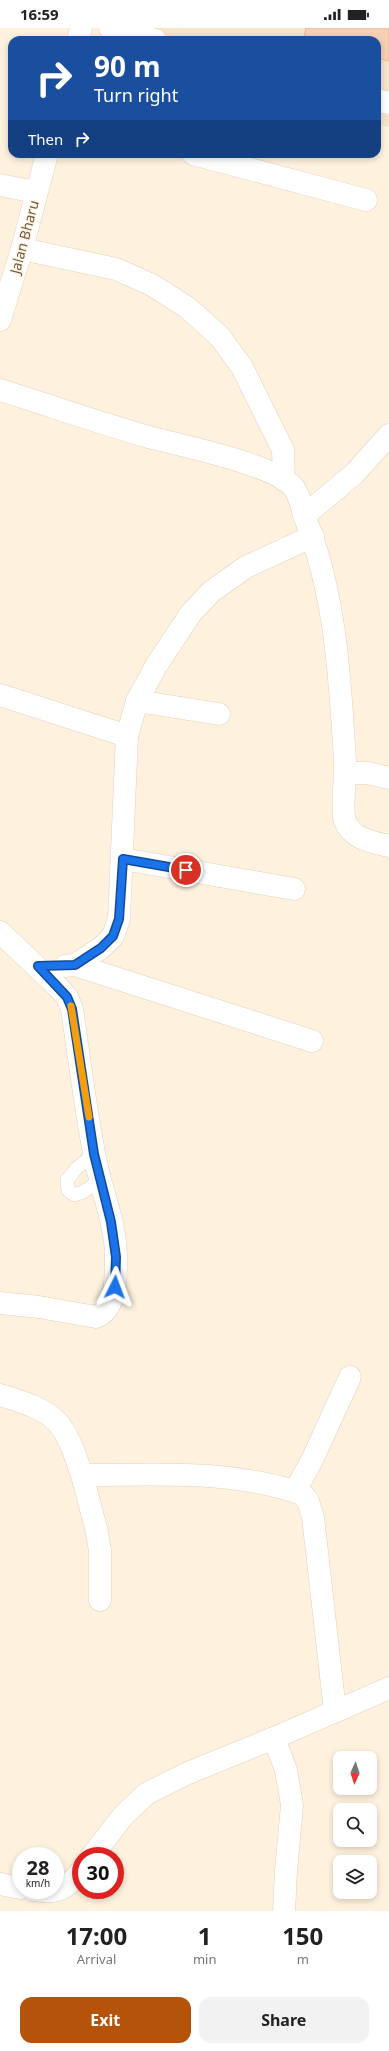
<!DOCTYPE html>
<style>
body{margin:0;font-family:"Noto Sans",sans-serif;background:#f2f2f2;color:#222;height:100vh;display:flex;flex-direction:column;font-size:15px;white-space:nowrap}
*{box-sizing:border-box;margin:0}
p{font-size:13px;color:#767676}
.icon{flex:none;width:22px;height:22px;fill:none;stroke:currentColor;stroke-width:2;stroke-linecap:round;stroke-linejoin:round}
.map{position:relative;height:1883px;overflow:hidden}
.details{display:flex;flex-direction:column;background:#fff;flex:1}
.details>*{flex:none}
.hud{position:absolute;left:8px;top:8px;width:373px;height:122px;border-radius:12px;box-shadow:0 2px 6px #0003;background:#1a4fa0;color:#fff;overflow:hidden}
.needle{width:26px;rotate:183deg}
.tools{position:absolute;left:333px;top:1723px;display:grid;gap:8px}
.tools a{display:grid;place-items:center;width:44px;height:44px;border-radius:8px;background:#fff;box-shadow:0 2px 6px #0003;font-size:20px}
.speed{position:absolute;left:12px;top:1819px;display:flex;gap:8px;font-size:20px;font-weight:700;text-align:center}
.speed>*{display:grid;place-content:center;width:52px;height:52px;border-radius:50%;background:#fff;box-shadow:0 2px 6px #0003;line-height:1}
.speed small{font-size:10px;font-weight:400}
.speed .limit{border:6px solid #d22;background:#fff;color:#111}
.pin{position:absolute;display:grid;place-items:center;width:34px;height:34px;color:#fff;margin:-17px;border:2px solid #fff;border-radius:50%;box-shadow:0 1px 4px #0007}
.me{position:absolute;width:44px;margin:-22px;rotate:3deg;stroke-linejoin:round;filter:drop-shadow(0 0 3px #0008)}
.turn{display:flex;align-items:center;gap:14px;height:84px;padding:0 20px;font-size:18px}
.turn .icon{width:52px;height:52px;stroke-width:2.5}
.turn b{display:block;font-size:28px;line-height:34px}
.then{display:flex;align-items:center;height:38px;padding:0 20px;background:#0003;gap:8px;font-size:15px}
.eta{display:flex;justify-content:space-evenly;align-items:center;height:68px;text-align:center}
.eta b{font-size:24px;font-weight:700;line-height:28px}
.button{display:flex;gap:8px;margin-top:auto;padding:8px 20px}
.button a{flex:1;height:46px;border-radius:12px;background:#b45309;color:#fff;font-size:16px;font-weight:700;line-height:46px;text-align:center}
.button a+a{background:#f2f2f2;color:#222}
.status{display:flex;justify-content:space-between;align-items:center;height:28px;padding:0 20px;background:#fff;direction:ltr}
.status svg{height:11px;fill:currentColor}
.map>svg:first-child{display:block}
.residential{fill:#f6e4cc}
.building{fill:#f6cfb4;stroke:#eab593}
.lines{fill:none;stroke-linecap:round;stroke-linejoin:round}
.lane-casing{stroke:#e3ceba;stroke-width:14}
.street-casing{stroke:#e3ceba;stroke-width:23}
.secondary-casing{stroke:#ead1b9;stroke-width:23}
.lane{stroke:#fff;stroke-width:13}
.street{stroke:#fff;stroke-width:22}
.secondary{stroke:#fff;stroke-width:22}
.route-casing{stroke:#114b97;stroke-width:10}
.route{stroke:#1a73e8;stroke-width:7}
.slow{stroke:#f59e0b;stroke-width:7}
.labels{text-anchor:middle;dominant-baseline:central;stroke-width:3;stroke-linejoin:round;paint-order:stroke}
.street-label{font-size:14px;fill:#765744;stroke:#fff6e6}
</style>
<div class="status"><b>16:59</b><svg viewBox="0 0 49 12"><path d="M0 12V9h3v3zM5 12V6h3v6zM10 12V3h3v9zM15 12V0h3v12zM26 1h20v11H26zM47 4h2v5h-2z"/></svg></div>
<div class="map">
<svg width="389" height="1883" viewBox="0 0 389 1883">
<rect width="100%" height="100%" fill="#fef2de"/>
<path class="residential" d="M120,0H389V99L377,96V12H117Z"/>
<path class="building" d="M306,0H389V33L377,30V12H310L304,10Z"/>
<g class="lines">
<g class="lane-casing">
<path id="lane" d="M94,1126L77,1140L67,1152L68,1162L74,1167L83,1164L100,1153"/>
</g>
<g class="street-casing">
<g id="street">
<path d="M110,0L155,12"/>
<path d="M377,72L389,75"/>
<path d="M193,126L366,172"/>
<path d="M0,157L36,164"/>
<path d="M22,221L116,241L152,257L188,280L220,309L242,339L283,422L284,452"/>
<path d="M0,362C48,377 97,394 145,408C177,417 276,436 294,460C300,468 302,481 305,490C336,567 340,652 345,733C346,747 341,783 345,793C352,811 372,814 389,818"/>
<path d="M304,488L354,446L389,407"/>
<path d="M0,667L127,708"/>
<path d="M137,673L219,686"/>
<path d="M346,745H368L389,750"/>
<path d="M123,831L294,861"/>
<path d="M0,904L59,960L67,969L72,981C79,1029 85,1077 94,1125C100,1160 116,1194 116,1229C116,1248 117,1281 96,1289L39,1279L0,1275"/>
<path d="M75,937L101,920L113,908L119,891L127,708L137,673L156,638L191,585L212,563L246,539L313,508"/>
<path d="M65,938L75,937L312,1013"/>
<path d="M0,1367C19,1373 46,1380 59,1396C70,1410 76,1430 82,1447C157,1447 231,1441 302,1466L308,1473L313,1489L335,1683"/>
<path d="M82,1447L97,1504L100,1523V1572"/>
<path d="M295,1463L312,1432L350,1349"/>
<path d="M274,1710L286,1742L292,1777L286,1843L284,1883"/>
<path d="M92,1828L123,1788L146,1766L188,1745L274,1710L389,1660"/>
<path d="M0,1856L21,1860"/>
<path d="M33,1862C57,1866 66,1862 81,1843"/>
</g>
</g>
<g class="secondary-casing">
<g id="secondary">
<path d="M78,12L81,0"/>
<path d="M0,292L22,221L47,126"/>
</g>
</g>
<use href="#lane" class="lane"/>
<use href="#street" class="street"/>
<use href="#secondary" class="secondary"/>
</g>
<g class="lines">
<g class="route-casing">
<path id="route" d="M115,1259L116,1229L111,1194L94,1126L72,981L67,969L38,938L75,937L101,920L113,908L119,891L123,831L186,842"/>
</g>
<use href="#route" class="route"/>
<path class="slow" d="M71,978L89,1089"/>
</g>
<g class="labels">
<g class="street-label">
<text transform="translate(24 209) rotate(-75)">Jalan Bharu</text>
</g>
</g>
</svg>
<div class="tools">
<a><svg class="needle" viewBox="-14 -14 28 28"><path d="M0-13l5 13h-10z" fill="#e53935"/><path d="M0 13l5-13h-10z" fill="#767676"/></svg></a>
<a><svg class="icon" aria-label="search" viewBox="0 0 24 24"><circle cx="10" cy="10" r="6"/><path d="M15 15l6 6"/></svg></a>
<a><svg class="icon" aria-label="layers" viewBox="0 0 24 24"><path d="M12 4l9 5-9 5-9-5zM3 14l9 5 9-5"/></svg></a>
</div>
<div class="speed"><div>28<small>km/h</small></div><div class="limit">30</div></div>
<div class="pin" style="left:186px;top:842px;background:#d93025"><svg class="icon" aria-label="arrive" viewBox="0 0 24 24"><path d="M6 21V4h12l-3 4 3 4H6"/></svg></div>
<svg class="me" style="left:115px;top:1259px" viewBox="-20 -20 40 40"><path d="M0-17L14 15 0 8-14 15z" fill="#1a73e8" stroke="#fff" stroke-width="4"/></svg>
<div class="hud">
<div class="turn"><svg class="icon" aria-label="right" viewBox="0 0 24 24"><path d="M7 20v-9h11M14 6l5 5-5 5"/></svg><div><b>90 m</b>Turn right</div></div>
<div class="then">Then<svg class="icon" aria-label="right" viewBox="0 0 24 24"><path d="M7 20v-9h11M14 6l5 5-5 5"/></svg></div>
</div>
</div>
<section class="details">
<div class="eta">
<div><b>17:00</b><p>Arrival</p></div>
<div><b>1</b><p>min</p></div>
<div><b>150</b><p>m</p></div>
</div>
<div class="button"><a>Exit</a><a>Share</a></div>
</section>
